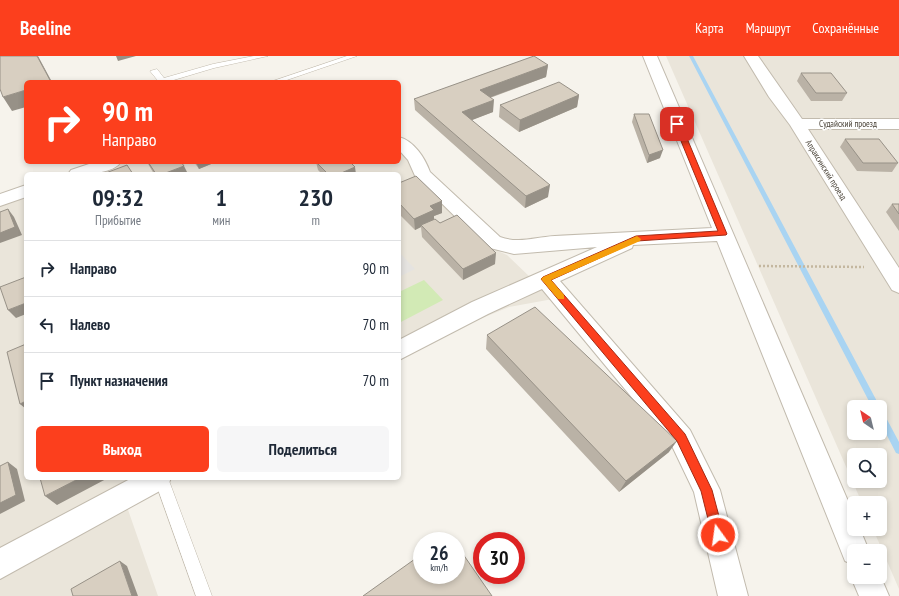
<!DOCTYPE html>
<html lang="ru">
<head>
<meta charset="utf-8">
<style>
  :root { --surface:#fff; --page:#f6f6f7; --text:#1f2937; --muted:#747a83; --line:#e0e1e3; --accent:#fc3f1d }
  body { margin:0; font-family:"PT Sans Narrow",sans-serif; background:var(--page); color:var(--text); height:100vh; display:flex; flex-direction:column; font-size:15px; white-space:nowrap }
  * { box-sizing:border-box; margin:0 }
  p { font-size:13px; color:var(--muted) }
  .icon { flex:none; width:22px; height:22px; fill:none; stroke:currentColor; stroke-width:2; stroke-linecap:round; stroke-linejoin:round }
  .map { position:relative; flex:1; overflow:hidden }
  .panel { position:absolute; left:24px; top:116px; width:377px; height:308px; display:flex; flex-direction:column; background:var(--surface); border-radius:6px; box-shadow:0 2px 6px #0003 }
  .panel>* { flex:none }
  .banner { position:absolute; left:24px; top:24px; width:377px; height:84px; border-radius:6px; box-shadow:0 2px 6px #0003; background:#fc3f1d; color:#fff; overflow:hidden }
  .needle { width:26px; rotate:325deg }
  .tools { position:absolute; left:847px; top:344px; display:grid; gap:8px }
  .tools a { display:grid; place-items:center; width:40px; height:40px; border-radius:6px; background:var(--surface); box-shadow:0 2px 6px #0003; font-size:20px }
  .speed { position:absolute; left:413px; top:476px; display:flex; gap:8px; font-size:20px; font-weight:700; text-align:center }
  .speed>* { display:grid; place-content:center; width:52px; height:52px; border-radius:50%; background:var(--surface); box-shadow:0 2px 6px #0003; line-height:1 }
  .speed small { font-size:10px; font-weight:400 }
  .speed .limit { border:6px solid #d22; background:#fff; color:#111 }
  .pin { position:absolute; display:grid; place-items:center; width:34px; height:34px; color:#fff; margin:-17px; border-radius:8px; box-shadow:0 2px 6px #0006 }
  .me { position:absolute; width:44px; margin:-22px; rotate:346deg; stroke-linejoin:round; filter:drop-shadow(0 0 3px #0008) }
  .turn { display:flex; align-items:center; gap:14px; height:84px; padding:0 12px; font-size:18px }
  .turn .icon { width:52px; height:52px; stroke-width:2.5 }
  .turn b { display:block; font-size:28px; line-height:34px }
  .eta { display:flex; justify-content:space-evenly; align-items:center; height:68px; text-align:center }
  .eta b { font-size:24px; font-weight:800; line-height:28px }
  .cta { display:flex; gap:8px; margin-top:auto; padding:8px 12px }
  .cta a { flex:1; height:46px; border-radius:6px; background:var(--accent); color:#fff; font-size:16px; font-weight:800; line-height:46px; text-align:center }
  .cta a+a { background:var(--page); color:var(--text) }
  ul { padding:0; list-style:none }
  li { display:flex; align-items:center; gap:12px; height:56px; padding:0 12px; border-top:1px solid var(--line) }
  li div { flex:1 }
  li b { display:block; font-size:15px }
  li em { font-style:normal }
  header { display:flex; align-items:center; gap:24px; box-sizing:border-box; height:56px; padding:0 20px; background:var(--accent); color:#fff }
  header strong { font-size:19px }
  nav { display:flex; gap:22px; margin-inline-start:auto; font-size:14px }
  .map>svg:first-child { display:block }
  .residential { fill:#eae5da; fill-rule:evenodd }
  .green { fill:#d2eab5 }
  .parking { fill:#e5e3e0 }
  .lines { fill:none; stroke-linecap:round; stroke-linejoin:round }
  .stream { fill:#a9d4f2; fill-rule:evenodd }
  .lane-casing { stroke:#c2bbae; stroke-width:1 }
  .street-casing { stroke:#c2bbae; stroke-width:2 }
  .path { stroke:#c4b79f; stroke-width:2.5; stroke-dasharray:2 2; stroke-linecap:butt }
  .lane { fill:#fff; fill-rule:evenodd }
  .street { fill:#fff; fill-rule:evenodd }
  .wall { fill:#bab2a6 }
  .shaded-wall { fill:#979187 }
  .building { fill:#d8cfc1; stroke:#979187 }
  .route { fill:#fc3f1d; stroke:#a42913 }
  .slow { fill:#f59e0b }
  .labels { text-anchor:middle; stroke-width:3; stroke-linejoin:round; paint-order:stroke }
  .far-street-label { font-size:9px; fill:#4b4439; stroke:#fff }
</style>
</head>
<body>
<header>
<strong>Beeline</strong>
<nav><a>Карта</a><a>Маршрут</a><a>Сохранённые</a></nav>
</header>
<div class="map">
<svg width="899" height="540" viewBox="0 0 899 540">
  <rect width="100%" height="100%" fill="#f6f3ec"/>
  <path class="residential" d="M666 0H899V533L873 473H880V447H862ZM854 351H880V377H854ZM854 399H880V425H854Z
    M399 92 491 192 507 199 553 243 509 251 451 275 399 302V118H88L123 106H399Z
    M26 139V422H175L126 448 158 540H0V148Z"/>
  <path class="green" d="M424 224 443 244 399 267V236Z"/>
  <path class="parking" d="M399 196 415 213 399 221Z"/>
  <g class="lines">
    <path class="stream" d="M689 0H693L880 351H872Z
      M880 355 883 356 899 386V398L896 397 880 366Z"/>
    <defs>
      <path id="lane" d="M254 0H268L214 12 167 26H159L150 15 157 13 164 22 213 8Z
        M347 0H357L281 26H270Z
        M154 422H168L212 540H196Z"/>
      <path id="street" d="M643 0H657L854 459V473H860L869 495H854V509L845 505 717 185 633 189 632 192 560 225 690 374 720 434 748 540H718L694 436 672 390 542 233 488 258 399 304V284L472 246 597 191 514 198 486 191 416 122 408 104 399 94V81C414 85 425 102 430 116L500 181C518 188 536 181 555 180 607 177 659 175 712 172Z
        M744 0H758L802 63H899V73H808L899 212V237L892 234 790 69 769 41Z
        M95 106H121C112 119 82 118 68 118L71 114Z
        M26 129V141L0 150V138Z
        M132 422H171L167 431 0 523V492Z
        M854 514V521H880V519L889 540H859L851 521Z"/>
    </defs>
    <use href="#lane" class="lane-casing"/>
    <use href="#street" class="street-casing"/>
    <path class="path" d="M759 210 864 211"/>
    <use href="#lane" class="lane"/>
    <use href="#street" class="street"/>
  </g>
  <path class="wall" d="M548 9 546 21 490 42 493 56 471 64 548 141 525 152 415 54 414 43Z
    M801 17 847 37 842 45H811L797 25Z
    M579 39 577 51 519 76 499 61 500 49Z
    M634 58 660 102 647 107 632 66Z
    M845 83 898 107 892 116 857 115 840 91Z
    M147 106 188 118H154Z
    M194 106H216L199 113Z
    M316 106 356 118H322L318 114Z
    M399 127 442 145V157L434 160V163L495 208 463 224 422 181 421 171 415 174 399 158Z
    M892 148H899V175L886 156Z
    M487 279 669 396 619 436 486 293Z"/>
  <path class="shaded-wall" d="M37 0H38L52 26H51Z
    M116 0H136L118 5Z
    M548 9 546 21 480 45V34Z
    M26 34V51L12 55 3 41Z
    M579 39 577 51 519 76 520 64Z
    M494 44 493 56 462 68V56Z
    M663 94 660 102 647 107 649 99Z
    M196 106H216L199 113Z
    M184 110 188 118H163Z
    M355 111 356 118H339Z
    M550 129 548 141 525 152 526 140Z
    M442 145V157L434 160V165L421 169V171L415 174 414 163 430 150Z
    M8 153 14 161 22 179 0 187V177Z
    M496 197 495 208 463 224V213Z
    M26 247V258L16 262 8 254Z
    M26 345V353L20 348Z
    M677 385 669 396 619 436 626 425Z
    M8 406 17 413 25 445 0 458V447Z
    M80 422H108L57 449 45 440Z
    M120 505 127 510 138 540H132Z"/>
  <path class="building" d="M0 0H37L51 26H26V34L3 41 0 33Z
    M534 0 548 9 480 34 494 44 462 56 550 129 526 140 414 43Z
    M801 17H831L847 37H816Z
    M559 26 579 39 520 64 500 49Z
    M634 58H649L663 94 649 99Z
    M845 83H879L898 107H863Z
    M148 106H181L184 110 163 118H156Z
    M316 106H350L355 111 339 118H328Z
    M127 109 133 118H103Z
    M416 120 442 145 430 150 434 154 414 163 399 147V127Z
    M892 148H899V158Z
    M8 153 15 171 0 177V156Z
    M457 159 496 197 463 213 421 169 435 163 440 167Z
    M26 221V247L8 254 0 231Z
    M535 251 677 385 626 425 487 279Z
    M26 288V345L20 348 7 296Z
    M8 406 16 439 0 447V410Z
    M40 422H80L45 440Z
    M449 479 454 485H440Z
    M456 488 492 540H363L422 498V519H456Z
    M120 505 132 540H73L71 533Z"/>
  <path class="route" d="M677 66 681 68 727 178 726 179 637 185 551 224 685 378 712 434 724 479 722 483 718 485 714 483 712 479 701 435 677 385 541 223 543 221 636 180 718 175 674 68Z"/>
  <path class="slow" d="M637 180 641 183 640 185 551 224 564 239V243H558L541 223 543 221Z"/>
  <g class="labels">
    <g class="far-street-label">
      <text x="848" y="71">Судайский проезд</text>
      <text transform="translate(826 114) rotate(58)" y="3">Апраксинский проезд</text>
    </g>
  </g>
</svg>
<div class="tools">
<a><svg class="needle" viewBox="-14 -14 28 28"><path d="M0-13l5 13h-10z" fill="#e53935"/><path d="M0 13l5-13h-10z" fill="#747a83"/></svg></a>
<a><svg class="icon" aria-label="search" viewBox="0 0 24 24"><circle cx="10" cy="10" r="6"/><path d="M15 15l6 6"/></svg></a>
<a>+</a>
<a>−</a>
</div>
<div class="speed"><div>26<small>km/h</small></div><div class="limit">30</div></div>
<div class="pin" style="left:677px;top:68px;background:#d93025"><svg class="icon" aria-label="arrive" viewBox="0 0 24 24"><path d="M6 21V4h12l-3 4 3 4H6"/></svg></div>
<svg class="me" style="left:718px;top:479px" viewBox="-20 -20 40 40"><circle r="17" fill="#fc3f1d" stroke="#fff" stroke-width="3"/><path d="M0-11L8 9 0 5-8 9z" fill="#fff"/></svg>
<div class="banner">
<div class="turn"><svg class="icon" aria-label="right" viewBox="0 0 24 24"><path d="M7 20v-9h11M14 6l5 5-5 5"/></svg><div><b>90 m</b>Направо</div></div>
</div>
<section class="panel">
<div class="eta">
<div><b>09:32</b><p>Прибытие</p></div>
<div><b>1</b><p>мин</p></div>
<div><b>230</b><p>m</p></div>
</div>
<ul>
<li><svg class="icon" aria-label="right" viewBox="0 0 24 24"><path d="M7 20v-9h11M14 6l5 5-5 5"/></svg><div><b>Направо</b></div><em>90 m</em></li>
<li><svg class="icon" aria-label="left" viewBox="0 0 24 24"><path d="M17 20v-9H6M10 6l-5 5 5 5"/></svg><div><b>Налево</b></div><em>70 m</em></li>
<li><svg class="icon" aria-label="arrive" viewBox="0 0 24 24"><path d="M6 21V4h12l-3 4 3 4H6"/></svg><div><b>Пункт назначения</b></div><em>70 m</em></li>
</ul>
<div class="cta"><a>Выход</a><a>Поделиться</a></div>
</section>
</div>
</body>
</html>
